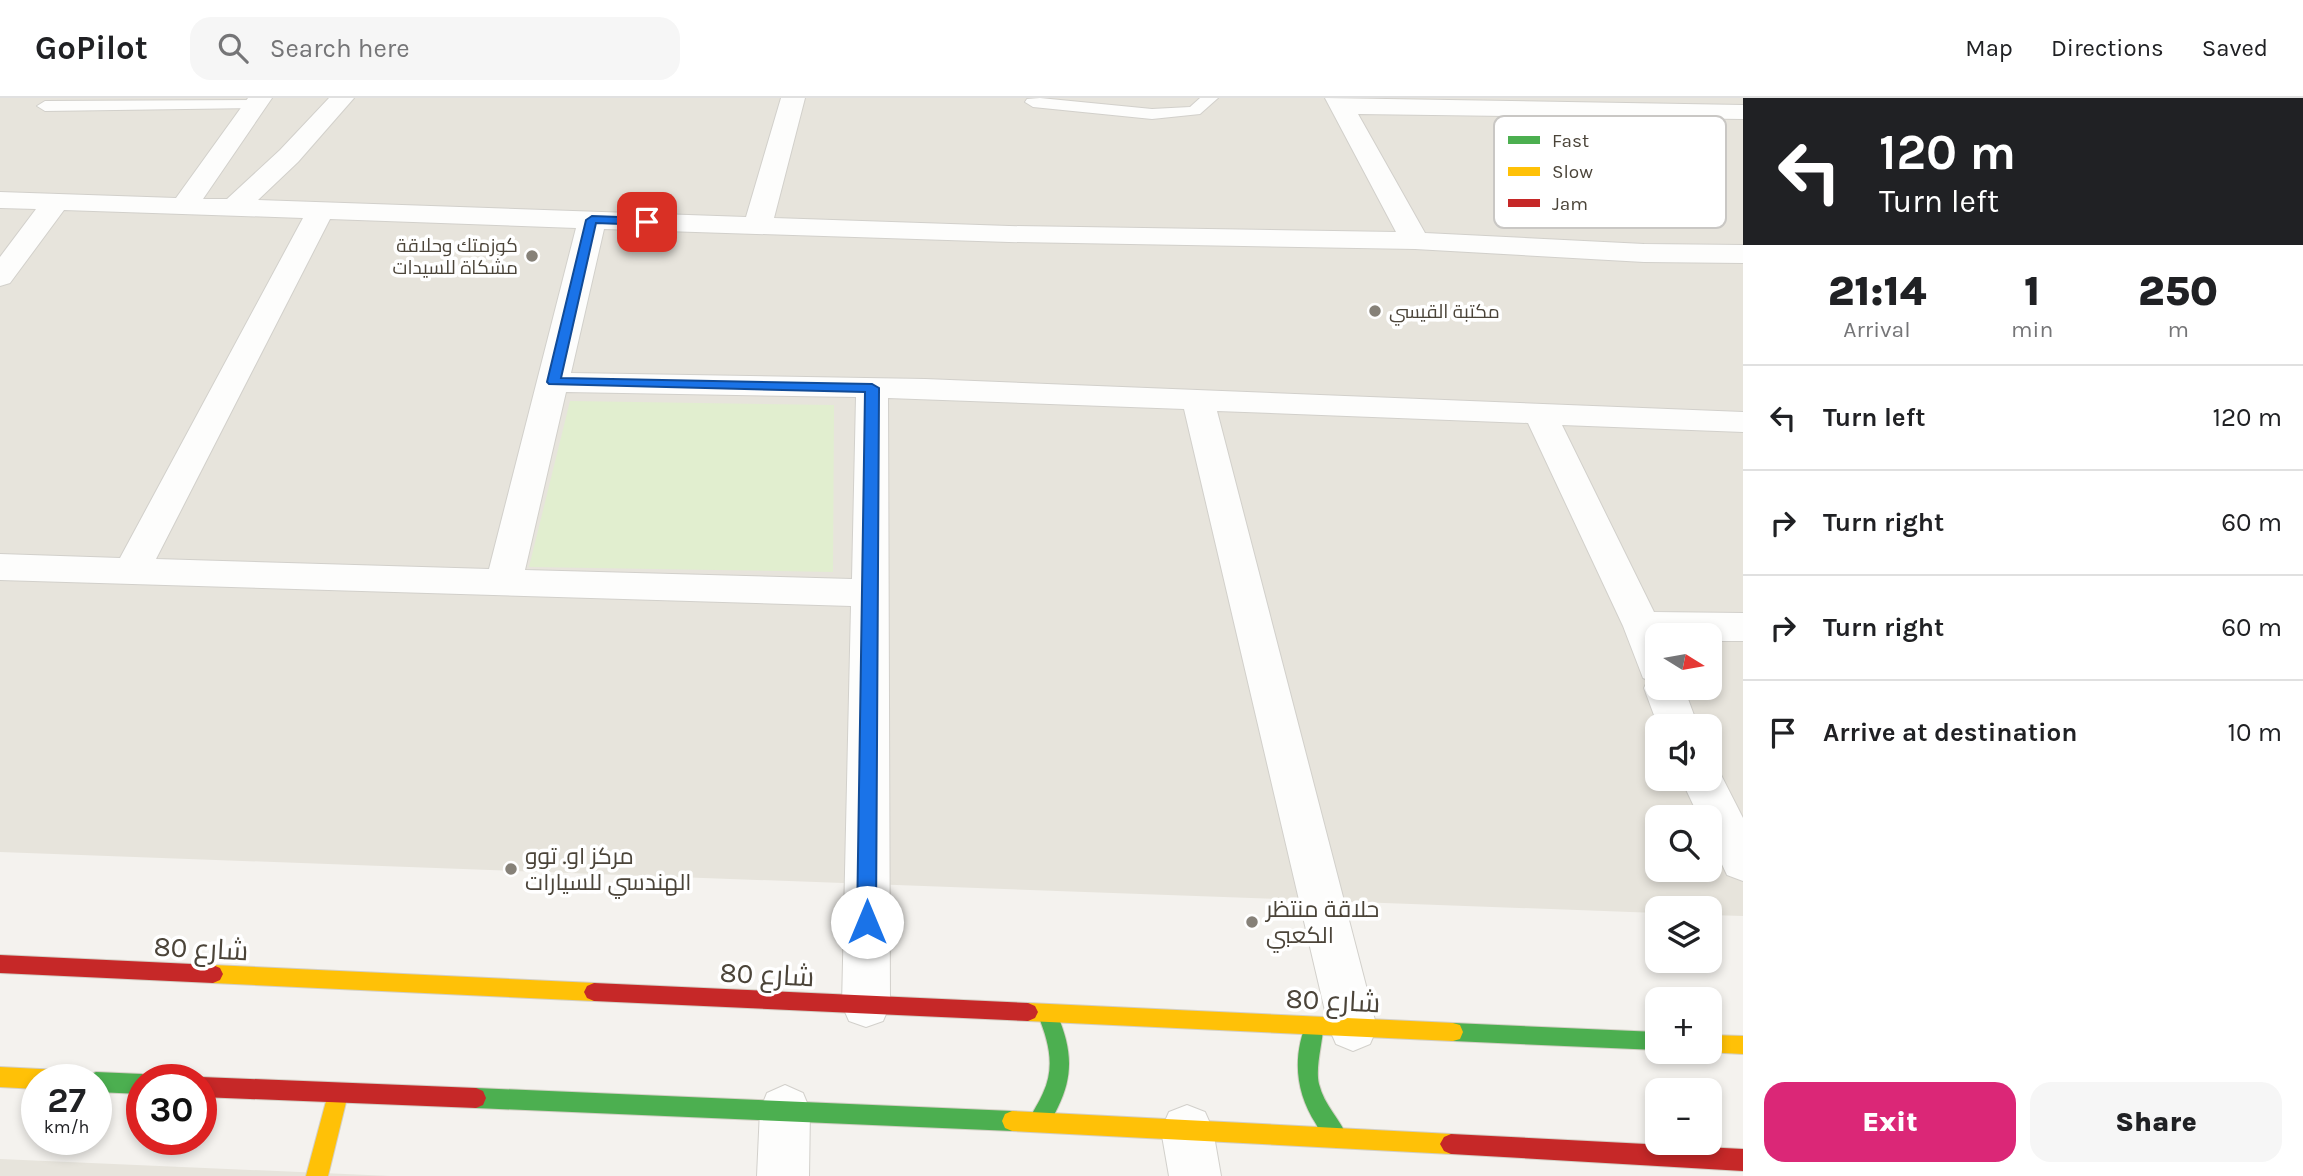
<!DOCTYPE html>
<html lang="en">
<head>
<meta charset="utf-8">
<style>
  :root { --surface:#fff; --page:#f6f6f6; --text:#202124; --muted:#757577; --line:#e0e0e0; --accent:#db2777 }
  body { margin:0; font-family:Karla,Cairo,sans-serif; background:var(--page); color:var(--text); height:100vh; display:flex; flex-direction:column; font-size:26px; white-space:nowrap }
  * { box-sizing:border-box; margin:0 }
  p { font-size:23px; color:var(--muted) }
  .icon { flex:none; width:38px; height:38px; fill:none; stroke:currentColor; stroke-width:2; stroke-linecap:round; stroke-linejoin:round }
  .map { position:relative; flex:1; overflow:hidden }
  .drawer { display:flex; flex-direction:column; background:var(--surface); width:560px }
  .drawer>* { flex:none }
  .top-card { background:#202124; color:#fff; overflow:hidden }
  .needle { width:46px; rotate:101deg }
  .fabs { position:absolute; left:1645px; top:525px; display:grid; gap:14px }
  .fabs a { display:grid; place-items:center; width:77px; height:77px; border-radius:14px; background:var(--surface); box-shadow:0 4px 10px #0003; font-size:35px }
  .speed { position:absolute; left:21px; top:966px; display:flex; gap:14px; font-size:35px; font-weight:700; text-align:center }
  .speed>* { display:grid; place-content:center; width:91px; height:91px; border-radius:50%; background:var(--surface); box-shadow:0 4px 10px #0003; line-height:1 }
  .speed small { font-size:18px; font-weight:400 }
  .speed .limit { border:10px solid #d22; background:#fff; color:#111 }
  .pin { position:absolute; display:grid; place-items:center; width:60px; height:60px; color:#fff; margin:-30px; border-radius:14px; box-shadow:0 4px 10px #0006 }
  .me { position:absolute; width:77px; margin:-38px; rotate:0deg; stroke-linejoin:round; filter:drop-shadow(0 0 5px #0008) }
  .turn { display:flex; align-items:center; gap:24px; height:147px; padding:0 21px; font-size:32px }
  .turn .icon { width:91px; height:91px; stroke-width:2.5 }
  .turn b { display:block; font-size:49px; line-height:60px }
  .eta { display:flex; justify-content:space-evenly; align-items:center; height:119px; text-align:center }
  .eta b { font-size:42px; font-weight:800; line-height:49px }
  .primary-button { display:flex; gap:14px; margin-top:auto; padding:14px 21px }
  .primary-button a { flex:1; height:80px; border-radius:21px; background:var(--accent); color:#fff; font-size:28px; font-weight:800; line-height:80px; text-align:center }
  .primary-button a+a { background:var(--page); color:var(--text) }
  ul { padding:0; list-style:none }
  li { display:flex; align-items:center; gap:21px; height:105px; padding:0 21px; border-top:2px solid var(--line) }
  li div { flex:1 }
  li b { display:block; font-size:26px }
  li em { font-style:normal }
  header { display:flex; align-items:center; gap:42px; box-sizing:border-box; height:98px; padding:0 35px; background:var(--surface); border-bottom:2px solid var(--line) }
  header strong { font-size:33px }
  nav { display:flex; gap:38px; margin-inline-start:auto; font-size:24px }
  .search { width:490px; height:63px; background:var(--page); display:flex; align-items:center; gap:18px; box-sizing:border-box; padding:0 24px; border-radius:21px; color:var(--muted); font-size:26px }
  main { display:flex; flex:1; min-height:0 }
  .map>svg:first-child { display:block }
  .residential { fill:#e7e4dc; fill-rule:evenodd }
  .green { fill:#e1eecf }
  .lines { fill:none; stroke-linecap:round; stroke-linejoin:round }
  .lane-casing { stroke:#d2d0cb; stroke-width:2 }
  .street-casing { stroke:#d2d0cb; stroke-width:2 }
  .fast-casing { stroke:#d3cfc5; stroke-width:2 }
  .slow-casing { stroke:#d3cfc5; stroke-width:2 }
  .jam-casing { stroke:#d3cfc5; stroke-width:2 }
  .lane { fill:#fdfdfc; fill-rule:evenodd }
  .street { fill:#fdfdfc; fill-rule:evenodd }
  .fast { fill:#4caf50; fill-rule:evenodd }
  .slow { fill:#ffc107; fill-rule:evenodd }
  .jam { fill:#c62828; fill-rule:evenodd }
  .route { fill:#1a73e8; stroke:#114b97; stroke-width:2 }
  .poi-dot { fill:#868178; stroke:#fff; stroke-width:2.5 }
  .labels { text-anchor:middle; stroke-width:7; stroke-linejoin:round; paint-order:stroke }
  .far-poi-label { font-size:19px; fill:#4b4439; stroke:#fff; text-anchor:end }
  .poi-label { font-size:23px; fill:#4b4439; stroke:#fff; text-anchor:start }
  .near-street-label { font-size:28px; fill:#4b4439; stroke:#fff }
  .key { fill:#fff; stroke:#c9c7c4; stroke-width:2 }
  .key-label { font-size:19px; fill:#4b4439 }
</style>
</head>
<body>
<header>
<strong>GoPilot</strong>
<div class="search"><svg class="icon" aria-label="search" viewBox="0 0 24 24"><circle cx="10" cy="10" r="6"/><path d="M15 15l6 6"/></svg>Search here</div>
<nav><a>Map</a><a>Directions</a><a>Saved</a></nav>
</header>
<main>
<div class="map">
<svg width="1743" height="1078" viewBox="0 0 1743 1078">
  <rect width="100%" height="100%" fill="#f4f2ee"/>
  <path class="residential" d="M0 0H1743V818L1710 817V810H1657V815L0 754ZM1657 537H1710V590H1657ZM1657 628H1710V681H1657ZM1657 719H1710V772H1657Z
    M0 1061 391 1078H0Z"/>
  <path class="green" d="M570 303 834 307 833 474 529 469Z"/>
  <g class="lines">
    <defs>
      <path id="lane" d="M1040 0 1152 11 1190 9 1200 0H1218L1200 16 1152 21 1033 9 1025 4 1027 1Z
        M255 2 261 4 263 7 261 10 45 13 37 8 45 3Z"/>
      <path id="street" d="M248 0H272L203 101H227L280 52 329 0H354L298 64 258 102 746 119 781 0H805L774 120 1009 128 1396 134 1325 0 1743 7V21L1358 16 1425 135 1644 146 1743 147V165L1644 164 1415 151 1009 144 604 131 571 275 925 281 1743 314V334L1562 327 1654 514 1743 515V543H1710V537H1657V590H1684L1698 628H1658L1644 590 1648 582 1643 580 1623 528 1528 325 1217 313 1377 930 1370 946 1353 953 1336 946 1329 930 1184 311 888 300 890 907 883 923 866 929 849 923 842 907 851 508 0 482V456L120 460 303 120 64 112 10 185 0 188V159L36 111 0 110V94L176 100ZM330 121 576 130 489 471 156 461ZM566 294 856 299 852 481 525 472Z
        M1710 667 1717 669 1743 720V783L1727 777 1710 741V719H1699L1681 681H1710Z
        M785 987 803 995 810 1012 809 1078H757L760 1012 767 995Z
        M1187 1007 1205 1014 1213 1032 1221 1078H1169L1161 1032 1169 1014Z"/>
      <path id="fast" d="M1047 906 1054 909C1070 944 1076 973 1058 1009 1053 1019 1049 1030 1038 1034L1031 1031 1028 1024C1032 1014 1039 1005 1043 995 1056 968 1048 941 1037 915L1040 909Z
        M1315 919 1322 921C1327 932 1314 966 1319 986 1324 1007 1340 1021 1348 1040L1344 1047 1337 1050C1326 1046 1321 1036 1316 1026 1295 993 1292 958 1308 921Z
        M1453 925 1657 934V952L1453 943 1446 941 1443 934 1446 927Z
        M96 974 142 976 150 982H142V996L96 994V982H87L89 977Z
        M476 990 1012 1013 1019 1016 1022 1023 1019 1030 1012 1033 476 1010 469 1007 466 1000 469 993Z"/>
      <path id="slow" d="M213 867 594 885 601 888 604 894 601 900 594 903 213 885 206 882 203 876 206 870Z
        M1028 905 1453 925 1460 927 1463 934 1460 941 1453 943 1028 923 1021 920 1018 914 1021 908Z
        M1710 937 1743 938V956L1706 954H1710Z
        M0 969 60 972 67 975 70 982H37V991L0 989Z
        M338 986 345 989 348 996 328 1078H306L328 996 331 989Z
        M1012 1013 1451 1036 1458 1039 1462 1046 1458 1053 1451 1056 1012 1033 1005 1030 1002 1023 1005 1016Z"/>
      <path id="jam" d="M0 857 213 867 220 870 223 876 220 882 213 885 0 875Z
        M594 885 1028 905 1035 908 1038 914 1035 920 1028 923 594 903 587 900 584 894 587 888Z
        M201 979 476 990 483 993 486 1000 483 1007 476 1010 201 999V982H195Z
        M1451 1036 1743 1051V1073L1451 1056 1444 1053 1440 1046 1444 1039Z"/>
    </defs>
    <use href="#lane" class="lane-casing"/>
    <use href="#street" class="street-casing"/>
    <use href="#fast" class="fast-casing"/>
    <use href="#slow" class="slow-casing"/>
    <use href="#jam" class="jam-casing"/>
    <use href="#lane" class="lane"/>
    <use href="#street" class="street"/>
    <use href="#fast" class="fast"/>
    <use href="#slow" class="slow"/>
    <use href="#jam" class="jam"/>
  </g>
  <path class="route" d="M592 118 647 120 653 124 647 127 596 125 561 280 872 286 879 290 876 824 873 830 867 833 860 830 857 824 865 294 549 286 547 284 586 122Z"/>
  <g class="poi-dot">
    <circle cx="532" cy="158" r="7"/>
    <circle cx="1375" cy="213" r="7"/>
    <circle cx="511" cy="771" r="7"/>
    <circle cx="1252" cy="824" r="7"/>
  </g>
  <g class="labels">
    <g class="far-poi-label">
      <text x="518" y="154">كوزمتك وحلاقة<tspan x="518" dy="22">مشكاة للسيدات</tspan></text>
      <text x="1389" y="220" text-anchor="start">مكتبة القيسي</text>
    </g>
    <g class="poi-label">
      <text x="525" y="766">مركز او. توو<tspan x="525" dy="26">الهندسي للسيارات</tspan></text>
      <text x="1266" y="819">حلاقة منتظر<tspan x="1266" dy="26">الكعبي</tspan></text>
    </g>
    <g class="near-street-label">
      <text transform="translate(201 850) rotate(3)" y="10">شارع 80</text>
      <text transform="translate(767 876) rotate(3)" y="10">شارع 80</text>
      <text transform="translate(1333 902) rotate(3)" y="10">شارع 80</text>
    </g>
  </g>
  <rect x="1494" y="18" width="232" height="112" rx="10" class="key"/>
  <rect x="1508" y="38" width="32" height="8" fill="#4caf50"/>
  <rect x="1508" y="69" width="32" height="9" fill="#ffc107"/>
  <rect x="1508" y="101" width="32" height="8" fill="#c62828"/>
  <g class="key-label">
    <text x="1552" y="49">Fast</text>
    <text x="1552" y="80">Slow</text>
    <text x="1552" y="112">Jam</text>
  </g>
</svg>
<div class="fabs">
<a><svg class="needle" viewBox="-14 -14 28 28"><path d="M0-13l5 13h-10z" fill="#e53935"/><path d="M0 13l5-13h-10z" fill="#757577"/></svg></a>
<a><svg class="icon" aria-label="sound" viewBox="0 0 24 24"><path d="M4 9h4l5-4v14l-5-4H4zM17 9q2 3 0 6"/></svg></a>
<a><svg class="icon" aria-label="search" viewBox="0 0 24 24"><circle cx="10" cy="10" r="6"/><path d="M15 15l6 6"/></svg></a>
<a><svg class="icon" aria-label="layers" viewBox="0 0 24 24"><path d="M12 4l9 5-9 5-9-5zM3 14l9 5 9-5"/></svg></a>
<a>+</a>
<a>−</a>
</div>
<div class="speed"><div>27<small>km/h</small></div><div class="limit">30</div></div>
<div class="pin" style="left:647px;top:124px;background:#d93025"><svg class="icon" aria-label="arrive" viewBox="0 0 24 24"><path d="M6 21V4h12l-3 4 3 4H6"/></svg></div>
<svg class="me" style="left:867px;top:824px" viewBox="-20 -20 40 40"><circle r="19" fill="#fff"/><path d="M0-13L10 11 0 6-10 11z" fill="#1a73e8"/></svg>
</div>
<section class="drawer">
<div class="top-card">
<div class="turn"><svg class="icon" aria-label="left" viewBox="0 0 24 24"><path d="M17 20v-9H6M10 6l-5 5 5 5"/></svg><div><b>120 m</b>Turn left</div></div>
</div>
<div class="eta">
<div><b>21:14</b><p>Arrival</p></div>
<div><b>1</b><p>min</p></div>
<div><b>250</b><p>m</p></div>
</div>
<ul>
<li><svg class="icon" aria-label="left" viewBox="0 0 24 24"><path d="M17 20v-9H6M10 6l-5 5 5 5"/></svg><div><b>Turn left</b></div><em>120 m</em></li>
<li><svg class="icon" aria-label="right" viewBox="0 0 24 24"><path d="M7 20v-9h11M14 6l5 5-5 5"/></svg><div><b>Turn right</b></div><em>60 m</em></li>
<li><svg class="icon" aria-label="right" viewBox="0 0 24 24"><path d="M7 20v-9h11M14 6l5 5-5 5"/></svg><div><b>Turn right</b></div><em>60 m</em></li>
<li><svg class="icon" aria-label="arrive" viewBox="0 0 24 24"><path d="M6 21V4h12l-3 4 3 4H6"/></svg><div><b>Arrive at destination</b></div><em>10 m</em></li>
</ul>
<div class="primary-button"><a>Exit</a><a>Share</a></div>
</section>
</main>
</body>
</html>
